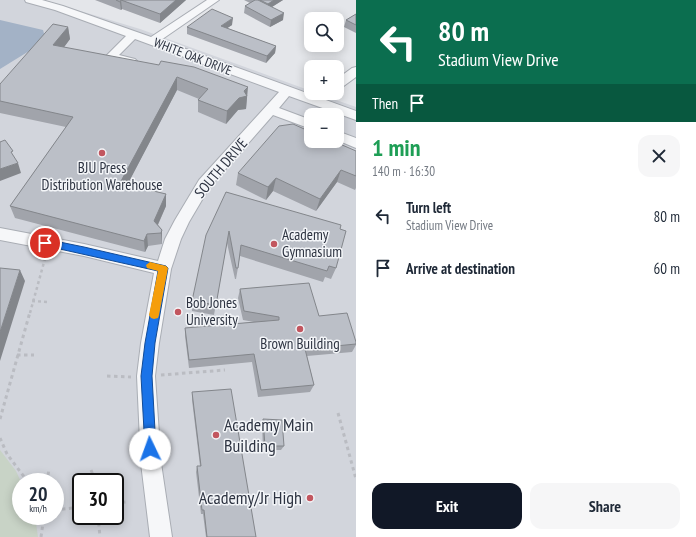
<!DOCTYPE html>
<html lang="en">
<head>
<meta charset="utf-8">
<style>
  :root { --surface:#fff; --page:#f6f6f7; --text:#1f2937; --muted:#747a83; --accent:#111827 }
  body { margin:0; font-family:"PT Sans Narrow",sans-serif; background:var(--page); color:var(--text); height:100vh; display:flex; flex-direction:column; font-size:15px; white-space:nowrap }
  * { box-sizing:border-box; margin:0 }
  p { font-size:13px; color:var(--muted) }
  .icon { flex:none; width:22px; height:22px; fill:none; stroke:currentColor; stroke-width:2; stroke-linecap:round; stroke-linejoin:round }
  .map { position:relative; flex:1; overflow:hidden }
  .sheet { display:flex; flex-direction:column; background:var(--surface); width:340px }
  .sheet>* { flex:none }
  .top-card { background:#0b6e4f; color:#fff; overflow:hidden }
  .tools { position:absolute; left:304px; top:12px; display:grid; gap:8px }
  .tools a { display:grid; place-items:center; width:40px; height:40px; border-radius:8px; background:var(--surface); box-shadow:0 2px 10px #0003; font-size:20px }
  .speed { position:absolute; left:12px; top:473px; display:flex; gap:8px; font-size:20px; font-weight:700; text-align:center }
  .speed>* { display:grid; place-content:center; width:52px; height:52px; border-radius:50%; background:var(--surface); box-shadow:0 2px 10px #0003; line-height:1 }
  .speed small { font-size:10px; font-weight:400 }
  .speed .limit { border:2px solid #111; border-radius:6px; background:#fff; color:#111 }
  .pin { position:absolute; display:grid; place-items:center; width:34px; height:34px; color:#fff; margin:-17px; border:2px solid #fff; border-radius:50%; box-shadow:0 1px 4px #0007 }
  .me { position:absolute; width:44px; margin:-22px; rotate:357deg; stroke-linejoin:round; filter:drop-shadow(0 0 3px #0008) }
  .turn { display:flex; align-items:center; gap:14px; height:84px; padding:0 16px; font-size:18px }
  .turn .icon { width:52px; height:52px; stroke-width:2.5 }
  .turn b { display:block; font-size:28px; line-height:34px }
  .then { display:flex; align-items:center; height:38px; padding:0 16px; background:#0003; gap:8px; font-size:15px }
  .round { display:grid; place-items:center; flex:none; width:42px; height:42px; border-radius:12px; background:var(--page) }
  .headline { display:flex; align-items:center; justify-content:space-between; height:68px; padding:0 16px }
  h1 { font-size:24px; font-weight:700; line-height:30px; color:#1e9e55 }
  .cta { display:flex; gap:8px; margin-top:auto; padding:8px 16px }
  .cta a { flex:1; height:46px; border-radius:12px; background:var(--accent); color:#fff; font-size:16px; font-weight:700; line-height:46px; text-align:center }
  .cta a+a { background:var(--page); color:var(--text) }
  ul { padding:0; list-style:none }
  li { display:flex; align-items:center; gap:12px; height:52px; padding:0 16px }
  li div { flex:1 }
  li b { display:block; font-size:15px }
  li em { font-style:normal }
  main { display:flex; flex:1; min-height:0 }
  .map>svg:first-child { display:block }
  .built { fill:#d2d5dc; fill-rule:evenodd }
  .green { fill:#c8d3c6 }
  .water { fill:#a3b2c6 }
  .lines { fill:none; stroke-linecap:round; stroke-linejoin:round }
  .minor-casing { stroke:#a9adb4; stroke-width:2 }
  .path-far1 { stroke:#babcc2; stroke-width:2.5; stroke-dasharray:3 3; stroke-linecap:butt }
  .path { stroke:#babcc2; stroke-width:3; stroke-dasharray:3.5 3.5; stroke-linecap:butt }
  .minor { fill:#f6f7f9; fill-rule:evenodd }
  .wall { fill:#a1a4ab }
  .shaded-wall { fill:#83868b }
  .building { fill:#bbbfc7; stroke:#83868b }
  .route { fill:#1a73e8; stroke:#114b97 }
  .slow { fill:#f59e0b }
  .poi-dot { fill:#c2565f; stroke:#f3f5f8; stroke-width:1.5 }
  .labels { text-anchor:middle; stroke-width:3; stroke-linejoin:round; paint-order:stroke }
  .far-street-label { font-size:13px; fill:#2d3341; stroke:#f3f5f8 }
  .poi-label { font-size:15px; fill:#2d3341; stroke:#f3f5f8 }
  .street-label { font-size:15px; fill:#2d3341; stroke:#f3f5f8 }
  .near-poi-label { font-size:18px; fill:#2d3341; stroke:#f3f5f8; text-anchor:start }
</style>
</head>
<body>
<main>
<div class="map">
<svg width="356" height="537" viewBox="0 0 356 537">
  <rect width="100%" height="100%" fill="#e4e6ea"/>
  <path class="built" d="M0 0H44L140 29 311 91V93H316L356 107V537H0ZM311 115H337V141H311ZM21 482H55V516H21ZM81 482H115V516H81Z"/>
  <path class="green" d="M0 450 16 471 21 482V516H35L38 537H0Z"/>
  <path class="water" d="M0 20 43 30 45 37 34 48 0 69Z"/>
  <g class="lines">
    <defs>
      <path id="minor" d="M25 0H42L63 6 151 37 207 0H219L161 40 356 111V120L289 96 279 108 311 120V129L273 115 209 188 189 222 181 239 171 269 159 343 155 376 161 463 172 537H150L141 463 137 376 141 343 154 273 84 256 0 240V228L84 244 158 261 165 239 175 220 199 180 279 92 135 39 119 55 135 59 137 61 135 63 131 64 107 59 105 57 126 36 55 10 26 2Z
        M356 67V77L341 88 337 89V79L352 68Z
        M337 131 356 138V148L337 140Z"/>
    </defs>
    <use href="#minor" class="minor-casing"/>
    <path class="path-far1" d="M32 301 48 302
      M30 313 46 255"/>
    <path class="path" d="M17 355H34
      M161 375 225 370
      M107 376 131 377
      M338 413 356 479
      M0 419 30 312
      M0 438 7 454 28 482
      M91 470 96 482
      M47 482 49 469
      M115 503 126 502
      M55 510 81 507
      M98 516 100 537
      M41 537 44 516"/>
    <use href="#minor" class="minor"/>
  </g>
  <path class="wall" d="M95 0H186L160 23 122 9 121 10Z
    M244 0H283L272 7 283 20 270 27 244 13 245 6 250 3Z
    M356 14V33L344 27 346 20Z
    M232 25 227 28 276 46 275 53 266 63 187 34V27Z
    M68 27 70 39 64 47 247 96 246 109 238 110 226 124 198 112V100L199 99 177 90 127 185 166 194V206L158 225 162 230V244L148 246 145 252 15 218 10 206 66 127 0 113V84Z
    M356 151V188L355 190 337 182 316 211 273 191 266 200 236 185 238 173Z
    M226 192 340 229 336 268 331 279 325 277 323 282 240 256 236 279H235L227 243 214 315 192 311V301Z
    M240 289 319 316 356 342V345L352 352 307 356 314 385 310 392 258 397 252 362 189 368 185 336V328L254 322 243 320 238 298Z
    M192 392 256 537H206L203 514H201L196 472 197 466H200L192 400Z
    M263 419 284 446 281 450H263L262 424Z"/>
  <path class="shaded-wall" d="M121 0 122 9 121 10 120 2Z
    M176 0H186L160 23V14Z
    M274 0H283L267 10 268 4Z
    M284 13 283 20 270 27 271 20Z
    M233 18 232 25 220 33 221 26Z
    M68 27 70 39 56 58 53 45Z
    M276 46 275 53 266 63 267 56Z
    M177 77V90L122 195 120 183Z
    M248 87 246 109 238 110 226 124 227 111Z
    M18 163 21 173 0 181V169Z
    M341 170 337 182 316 211 320 199Z
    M276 178 273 191 266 200 268 187Z
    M166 194V206L154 233V221Z
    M162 230V244L161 233Z
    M147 234 148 246 145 252 144 241Z
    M20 270 25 281 0 361V332Z"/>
  <path class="building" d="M116 0H176L160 14 121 0 120 2Z
    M255 0H258L284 13 271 20 245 6Z
    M260 0H274L268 4Z
    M212 9 233 18 221 26 276 46 267 56 187 27Z
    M356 14V25L346 20Z
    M53 24 68 27 53 45 159 65 161 61 194 67 248 87 244 91 247 96 239 98 227 111 198 100 208 89 177 77 120 183 166 194 154 221 162 230 161 233 147 234 144 241 10 206 73 117 0 101V84Z
    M293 124 311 132V141H333L356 151V176L341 170 320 199 276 178 268 187 238 173 279 126Z
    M5 140 13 151 11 152 18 163 0 169V142Z
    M226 192 341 225 340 229 346 231 336 268 329 266 327 271 241 245 238 268H236L229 231 216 305 192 301 206 235Z
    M0 268 20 270 0 332Z
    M309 283 319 316 347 313 356 342V344L305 349 314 385 261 390 254 354 189 360 185 328 279 320V317L244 311 240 289Z
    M231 389 256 537H207L204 510H202L197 466H201L192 392Z
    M263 419 282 420 284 446H265Z"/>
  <path class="route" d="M45 239 84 247 166 266 168 268 155 343 152 376 156 449 154 453 150 454 146 453 145 449 141 376 145 343 158 271 42 245 41 243Z"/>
  <path class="slow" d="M150 262 166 266 168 268 159 315 158 318 154 319 151 318 149 315 158 271 147 268 146 265Z"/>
  <g class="poi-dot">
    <circle cx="102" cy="153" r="4"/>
    <circle cx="274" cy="244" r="4"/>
    <circle cx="178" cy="312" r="4"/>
    <circle cx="300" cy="329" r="4"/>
    <circle cx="216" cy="435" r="4"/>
    <circle cx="310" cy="498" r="4"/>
  </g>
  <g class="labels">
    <g class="far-street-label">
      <text transform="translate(193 56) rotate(21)" y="5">WHITE OAK DRIVE</text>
    </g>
    <g class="poi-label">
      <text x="102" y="173">BJU Press<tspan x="102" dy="17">Distribution Warehouse</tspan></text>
      <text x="282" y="240" text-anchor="start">Academy<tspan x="282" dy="17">Gymnasium</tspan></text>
      <text x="186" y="308" text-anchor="start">Bob Jones<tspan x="186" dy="17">University</tspan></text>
      <text x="300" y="349">Brown Building</text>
    </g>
    <g class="street-label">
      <text transform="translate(221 168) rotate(-50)" y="5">SOUTH DRIVE</text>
    </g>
    <g class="near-poi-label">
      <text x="224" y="431">Academy Main<tspan x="224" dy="21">Building</tspan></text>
      <text x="302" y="504" text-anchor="end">Academy/Jr High</text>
    </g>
  </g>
</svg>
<div class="tools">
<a><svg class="icon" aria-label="search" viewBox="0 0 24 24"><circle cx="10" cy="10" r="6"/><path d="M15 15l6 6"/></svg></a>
<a>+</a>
<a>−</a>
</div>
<div class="speed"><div>20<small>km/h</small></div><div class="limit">30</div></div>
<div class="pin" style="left:45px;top:243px;background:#d93025"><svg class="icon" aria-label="arrive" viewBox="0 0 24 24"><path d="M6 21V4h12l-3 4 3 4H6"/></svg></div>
<svg class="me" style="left:150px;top:449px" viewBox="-20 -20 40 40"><circle r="19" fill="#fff"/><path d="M0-13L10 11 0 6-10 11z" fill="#1a73e8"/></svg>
</div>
<section class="sheet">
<div class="top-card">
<div class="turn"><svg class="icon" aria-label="left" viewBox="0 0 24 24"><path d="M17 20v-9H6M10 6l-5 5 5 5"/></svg><div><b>80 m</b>Stadium View Drive</div></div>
<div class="then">Then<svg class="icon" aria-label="arrive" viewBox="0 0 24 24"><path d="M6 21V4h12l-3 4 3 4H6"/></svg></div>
</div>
<div class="headline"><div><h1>1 min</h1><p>140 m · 16:30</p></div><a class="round"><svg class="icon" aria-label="close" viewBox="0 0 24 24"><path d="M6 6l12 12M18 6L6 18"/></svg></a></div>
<ul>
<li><svg class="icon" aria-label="left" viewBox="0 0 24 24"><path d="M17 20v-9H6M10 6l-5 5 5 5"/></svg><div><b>Turn left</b><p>Stadium View Drive</p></div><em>80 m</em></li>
<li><svg class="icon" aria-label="arrive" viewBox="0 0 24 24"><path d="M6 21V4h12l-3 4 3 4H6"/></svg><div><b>Arrive at destination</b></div><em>60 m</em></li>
</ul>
<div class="cta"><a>Exit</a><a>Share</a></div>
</section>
</main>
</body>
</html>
